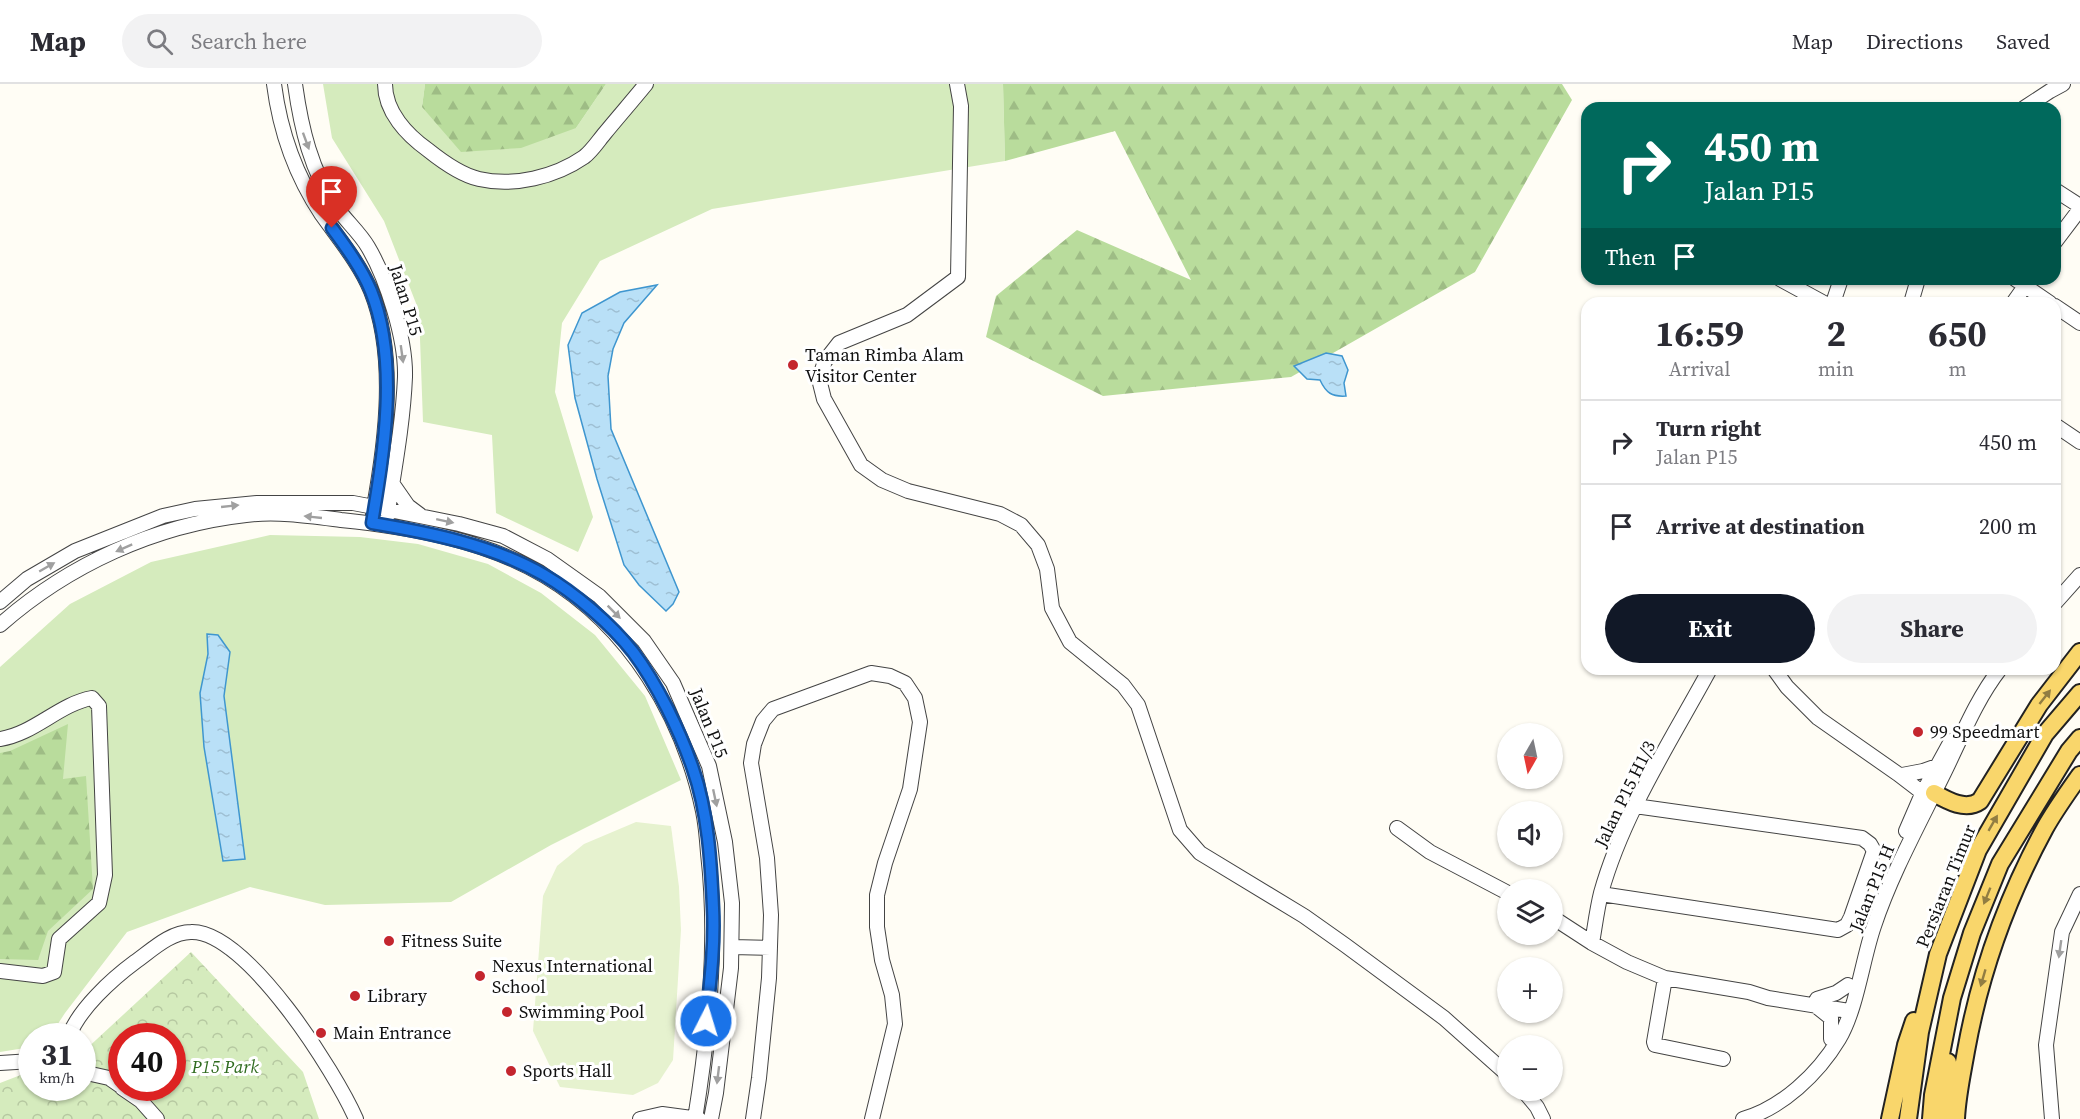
<!DOCTYPE html>
<html lang="en">
<head>
<meta charset="utf-8">
<style>
  :root { --surface:#fff; --page:#f2f2f3; --text:#2b2b33; --muted:#7c7c81; --line:#e1e1e2; --accent:#111827 }
  body { margin:0; font-family:"Source Serif 4",serif; background:var(--page); color:var(--text); height:100vh; display:flex; flex-direction:column; font-size:22px; white-space:nowrap }
  * { box-sizing:border-box; margin:0 }
  p { font-size:20px; color:var(--muted) }
  .icon { flex:none; width:33px; height:33px; fill:none; stroke:currentColor; stroke-width:2; stroke-linecap:round; stroke-linejoin:round }
  .map { position:relative; flex:1; overflow:hidden }
  .side { position:absolute; left:1581px; top:213px; width:480px; height:378px; display:flex; flex-direction:column; background:var(--surface); border-radius:18px; box-shadow:0 2px 4px #0004 }
  .side>* { flex:none }
  .guide { position:absolute; left:1581px; top:18px; width:480px; height:183px; border-radius:18px; box-shadow:0 2px 4px #0004; background:#00695c; color:#fff; overflow:hidden }
  .needle { width:39px; rotate:189deg }
  .tools { position:absolute; left:1497px; top:639px; display:grid; gap:12px }
  .tools a { display:grid; place-items:center; width:66px; height:66px; border-radius:50%; background:var(--surface); box-shadow:0 2px 4px #0004; font-size:30px }
  .speed { position:absolute; left:18px; top:939px; display:flex; gap:12px; font-size:30px; font-weight:700; text-align:center }
  .speed>* { display:grid; place-content:center; width:78px; height:78px; border-radius:50%; background:var(--surface); box-shadow:0 2px 4px #0004; line-height:1 }
  .speed small { font-size:15px; font-weight:400 }
  .speed .limit { border:9px solid #d22; background:#fff; color:#111 }
  .pin { position:absolute; display:grid; place-items:center; width:51px; height:51px; color:#fff; margin:-62px -26px; border-radius:50% 50% 50% 0; rotate:-45deg; box-shadow:0 0 6px #0007 }
  .pin .icon { rotate:45deg }
  .me { position:absolute; width:66px; margin:-33px; rotate:5deg; stroke-linejoin:round; filter:drop-shadow(0 0 4px #0008) }
  .turn { display:flex; align-items:center; gap:21px; height:126px; padding:0 24px; font-size:27px }
  .turn .icon { width:78px; height:78px; stroke-width:2.5 }
  .turn b { display:block; font-size:42px; line-height:51px }
  .then { display:flex; align-items:center; height:57px; padding:0 24px; background:#0003; gap:12px; font-size:22px }
  .eta { display:flex; justify-content:space-evenly; align-items:center; height:102px; text-align:center }
  .eta b { font-size:36px; font-weight:700; line-height:42px }
  .cta { display:flex; gap:12px; margin-top:auto; padding:12px 24px }
  .cta a { flex:1; height:69px; border-radius:36px; background:var(--accent); color:#fff; font-size:24px; font-weight:700; line-height:69px; text-align:center }
  .cta a+a { background:var(--page); color:var(--text) }
  ul { padding:0; list-style:none }
  li { display:flex; align-items:center; gap:18px; height:84px; padding:0 24px; border-top:2px solid var(--line) }
  li div { flex:1 }
  li b { display:block; font-size:22px }
  li em { font-style:normal }
  header { display:flex; align-items:center; gap:36px; box-sizing:border-box; height:84px; padding:0 30px; background:var(--surface); border-bottom:2px solid var(--line) }
  header strong { font-size:28px }
  nav { display:flex; gap:33px; margin-inline-start:auto; font-size:21px }
  .search { width:420px; height:54px; background:var(--page); display:flex; align-items:center; gap:15px; box-sizing:border-box; padding:0 21px; border-radius:33px; color:var(--muted); font-size:22px }
  .map>svg:first-child { display:block }
  .grass { fill:#d5ebbd }
  .forest { fill:url(#forest-firs) }
  .park { fill:url(#park-crowns); fill-rule:evenodd }
  .pitch { fill:#e6f2cf }
  .water { fill:url(#water-ripples); stroke:#3f96cf; stroke-width:1.5 }
  .lines { fill:none; stroke-linecap:round; stroke-linejoin:round }
  .minor-casing { stroke:#444; stroke-width:16 }
  .major-casing { stroke:#222; stroke-width:20 }
  .minor { stroke:#fff; stroke-width:14 }
  .major { stroke:#f9d66b; stroke-width:16 }
  .oneway { fill:#a0a0a0 }
  .oneway2 { fill:#917d42 }
  .route-casing { stroke:#114b97; stroke-width:15 }
  .route { stroke:#1a73e8; stroke-width:10 }
  .poi-dot { fill:#c4262e; stroke:#fff; stroke-width:2 }
  .labels { text-anchor:middle; stroke-width:6; stroke-linejoin:round; paint-order:stroke }
  .street-label { font-size:18px; fill:#111; stroke:#fff }
  .poi-label { font-size:18px; fill:#111; stroke:#fff; text-anchor:start }
  .park-label { font-size:18px; font-style:italic; fill:#2f6b1f; stroke:#fff }
</style>
</head>
<body>
<header>
<strong>Map</strong>
<div class="search"><svg class="icon" aria-label="search" viewBox="0 0 24 24"><circle cx="10" cy="10" r="6"/><path d="M15 15l6 6"/></svg>Search here</div>
<nav><a>Map</a><a>Directions</a><a>Saved</a></nav>
</header>
<div class="map">
<svg width="2080" height="1035" viewBox="0 0 2080 1035">
  <defs>
    <pattern id="forest-firs" width="22" height="20" patternUnits="userSpaceOnUse" patternTransform="scale(1.5)"><rect width="22" height="20" fill="#b9dc9c"/><path d="M5 1l3.5 6h-7zM16 11l3.5 6h-7z" fill="#9ebc85"/></pattern>
    <pattern id="park-crowns" width="20" height="18" patternUnits="userSpaceOnUse" patternTransform="scale(1.5)"><rect width="20" height="18" fill="#d5ebbd"/><path d="M2 6a3 3 0 1 1 6 0M12 15a3 3 0 1 1 6 0" fill="none" stroke="#b6c8a1"/></pattern>
    <pattern id="water-ripples" width="26" height="14" patternUnits="userSpaceOnUse" patternTransform="scale(1.5)"><rect width="26" height="14" fill="#b9e0f7"/><path d="M2 4q2-2 4 0t4 0M15 11q2-2 4 0t4 0" fill="none" stroke="#9ebfd3"/></pattern>
  </defs>
  <rect width="100%" height="100%" fill="#fffdf5"/>
  <path class="grass" d="M323 0H425L422 23 576 44 606 0H1003L1005 77 712 125 600 177 562 239 555 308 593 433 578 468 496 429 492 351 423 338 419 227 384 137 332 54Z
    M270 451 360 453 418 460 488 480 541 509 595 551 645 612 681 696 551 761 451 818 325 821 250 803 127 848 65 929 50 952H32L31 963 0 968V583L70 520 151 478Z"/>
  <path class="forest" d="M425 0H606L576 44 521 64 461 68 422 23Z
    M1003 0H1562L1572 16 1475 188 1291 293 1103 312 986 253 996 212 1077 146 1191 196 1115 47 1005 77Z
    M68 640 63 695 86 692 93 805 48 847 38 876 0 875V669L10 667Z"/>
  <path class="park" d="M191 868 303 988 319 1035H0V999L31 987 32 1004H82L83 968ZM122 952H172V1004H122Z"/>
  <path class="pitch" d="M636 738 671 742 679 803 681 846 673 976 658 999 633 1011 560 1003 533 947 543 812 557 782 584 760Z"/>
  <path class="water" d="M657 201 624 239 613 265 608 292 611 345 679 508 673 520 666 527 639 501 624 481 597 395 575 314 568 261 582 229 620 208Z
    M1326 269 1342 272 1348 286 1344 299 1346 312C1332 313 1326 309 1320 296L1307 295 1294 282Z
    M207 550 218 551 230 568 224 612 245 775 223 777 204 663 200 609 208 570Z"/>
  <g class="lines">
    <defs>
      <path id="minor" d="M295 0C301 43 311 88 337 124 346 137 360 149 368 163 387 195 406 255 405 293 403 340 394 387 387 433
        M385 0C385 28 407 51 428 66 443 78 461 91 479 95 514 103 555 93 584 73 592 67 599 56 605 49 619 32 633 16 646 0
        M957 0 961 22 958 193 907 231 839 259 825 277 819 295 824 315 861 381 882 396 908 407 1000 430 1021 441 1038 461 1047 485 1052 524 1070 558 1123 601 1138 621 1180 746 1200 769 1304 832 1345 861 1444 934 1508 991
        M2024 24 2050 7 2063 0
        M2055 106 2080 122
        M2055 158 2080 125
        M1780 195 1824 219
        M2015 195 2050 219
        M1833 219 1841 195
        M1911 219 1918 195
        M2013 219 2030 195
        M2055 222 2080 239
        M2055 341 2080 358
        M392 399 408 422 420 431
        M373 431 374 423 459 440 503 452 547 475 599 512 644 557 673 599 709 682 725 758 732 819 731 884 716 1009 711 1035
        M0 518 27 495 75 467 163 432 195 425 257 419H353L374 423C386 356 397 272 371 207 360 180 339 155 322 131 296 92 280 47 274 0
        M2055 519 2080 491
        M0 541C68 481 155 441 246 431 277 427 310 432 341 436 410 443 485 456 545 492 630 543 683 632 703 727 706 741 707 755 708 769 718 857 709 948 695 1035
        M1774 585 1787 603 1818 634 1898 690 1928 713
        M0 655C34 650 59 620 92 614L99 622 105 791 99 819 59 855 54 888 43 892 0 887
        M1902 691 1923 687 1937 682
        M1397 744 1430 768 1508 809
        M1906 747 1922 710 1951 657
        M1601 810 1838 846 1847 841 1851 833 1874 767 1870 760 1862 754 1635 722
        M1552 833 1592 859 1627 878 1665 894 1749 908 1768 914 1849 927
        M1592 859C1595 842 1597 825 1601 809 1623 730 1671 657 1710 585
        M732 863 770 864
        M1665 894 1654 958 1655 961 1723 975
        M1817 915 1836 909 1848 901
        M1816 922 1831 934V955
        M69 952C79 925 112 895 135 878 152 866 170 848 191 848 246 846 336 989 356 1035
        M0 979 32 977
        M82 988 109 994 122 1003
        M122 1004 141 1017 157 1035
        M1523 1006 1537 1023 1543 1035
        M640 1035 662 1030 699 1035
        M753 1035 759 994 769 894 771 831 767 774 751 679 754 660 763 637 773 625 871 589 890 592 905 599 915 614 920 638 910 705 885 779 877 811V843L882 876 892 911 895 940 872 1035
        M1743 1035C1782 1024 1818 990 1839 955 1857 924 1862 877 1874 842 1891 791 1918 742 1942 693 1960 657 1975 617 2000 585
        M2052 1035 2046 961 2062 848 2080 810"/>
      <path id="major" d="M1934 709C1948 717 1966 727 1980 717L2039 621 2080 568
        M1890 1035 1906 961 1914 937
        M1908 1035 1920 948 1938 870 1978 766 2045 650 2080 609
        M1931 1035 1933 1011 1952 914 1972 849 2000 780 2069 667 2080 654
        M1945 1035 1948 978
        M1956 1035C1957 1012 1962 990 1966 967 1980 889 2007 814 2045 744 2055 726 2068 708 2080 691"/>
    </defs>
    <use href="#minor" class="minor-casing"/>
    <use href="#major" class="major-casing"/>
    <use href="#minor" class="minor"/>
    <use href="#major" class="major"/>
  </g>
  <defs><path id="oneway-solid" d="M-6-.8H1V-3.2L6.5 0L1 3.2V.8H-6Z" transform="scale(1.5)"/></defs>
  <g class="oneway">
    <use href="#oneway-solid" transform="translate(306 57) rotate(70)"/>
    <use href="#oneway-solid" transform="translate(402 270) rotate(82)"/>
    <use href="#oneway-solid" transform="translate(230 422) rotate(-6)"/>
    <use href="#oneway-solid" transform="translate(313 433) rotate(-174)"/>
    <use href="#oneway-solid" transform="translate(445 437) rotate(12)"/>
    <use href="#oneway-solid" transform="translate(124 464) rotate(156)"/>
    <use href="#oneway-solid" transform="translate(47 483) rotate(-30)"/>
    <use href="#oneway-solid" transform="translate(614 528) rotate(45)"/>
    <use href="#oneway-solid" transform="translate(715 714) rotate(78)"/>
    <use href="#oneway-solid" transform="translate(2060 865) rotate(98)"/>
    <use href="#oneway-solid" transform="translate(718 991) rotate(97)"/>
  </g>
  <g class="oneway2">
    <use href="#oneway-solid" transform="translate(2045 613) rotate(-52)"/>
    <use href="#oneway-solid" transform="translate(1993 739) rotate(-60)"/>
    <use href="#oneway-solid" transform="translate(1987 812) rotate(112)"/>
    <use href="#oneway-solid" transform="translate(1983 894) rotate(106)"/>
  </g>
  <g class="lines">
    <defs>
      <path id="route" d="M332 144C346 163 362 185 371 207 399 277 384 367 372 439 431 449 492 461 544 491 575 509 611 540 633 568 657 600 680 647 693 685 708 728 711 778 713 824 715 861 710 900 706 937"/>
    </defs>
    <use href="#route" class="route-casing"/>
    <use href="#route" class="route"/>
  </g>
  <g class="poi-dot">
    <circle cx="793" cy="281" r="6"/>
    <circle cx="1918" cy="648" r="6"/>
    <circle cx="389" cy="857" r="6"/>
    <circle cx="480" cy="892" r="6"/>
    <circle cx="355" cy="912" r="6"/>
    <circle cx="507" cy="928" r="6"/>
    <circle cx="321" cy="949" r="6"/>
    <circle cx="511" cy="987" r="6"/>
  </g>
  <g class="labels">
    <g class="street-label">
      <text transform="translate(406 216) rotate(73)" y="6">Jalan P15</text>
      <text transform="translate(709 639) rotate(68)" y="6">Jalan P15</text>
      <text transform="translate(1625 710) rotate(-64)" y="6">Jalan P15 H1/3</text>
      <text transform="translate(1946 802) rotate(-68)" y="6">Persiaran Timur</text>
      <text transform="translate(1872 804) rotate(-68)" y="6">Jalan P15 H</text>
    </g>
    <g class="poi-label">
      <text x="805" y="277">Taman Rimba Alam<tspan x="805" dy="21">Visitor Center</tspan></text>
      <text x="1930" y="654">99 Speedmart</text>
      <text x="401" y="863">Fitness Suite</text>
      <text x="492" y="888">Nexus International<tspan x="492" dy="21">School</tspan></text>
      <text x="367" y="918">Library</text>
      <text x="519" y="934">Swimming Pool</text>
      <text x="333" y="955">Main Entrance</text>
      <text x="523" y="993">Sports Hall</text>
    </g>
    <g class="park-label">
      <text x="225" y="989">P15 Park</text>
    </g>
  </g>
</svg>
<div class="tools">
<a><svg class="needle" viewBox="-14 -14 28 28"><path d="M0-13l5 13h-10z" fill="#e53935"/><path d="M0 13l5-13h-10z" fill="#7c7c81"/></svg></a>
<a><svg class="icon" aria-label="sound" viewBox="0 0 24 24"><path d="M4 9h4l5-4v14l-5-4H4zM17 9q2 3 0 6"/></svg></a>
<a><svg class="icon" aria-label="layers" viewBox="0 0 24 24"><path d="M12 4l9 5-9 5-9-5zM3 14l9 5 9-5"/></svg></a>
<a>+</a>
<a>−</a>
</div>
<div class="speed"><div>31<small>km/h</small></div><div class="limit">40</div></div>
<div class="pin" style="left:332px;top:144px;background:#d93025"><svg class="icon" aria-label="arrive" viewBox="0 0 24 24"><path d="M6 21V4h12l-3 4 3 4H6"/></svg></div>
<svg class="me" style="left:706px;top:937px" viewBox="-20 -20 40 40"><circle r="17" fill="#1a73e8" stroke="#fff" stroke-width="3"/><path d="M0-11L8 9 0 5-8 9z" fill="#fff"/></svg>
<div class="guide">
<div class="turn"><svg class="icon" aria-label="right" viewBox="0 0 24 24"><path d="M7 20v-9h11M14 6l5 5-5 5"/></svg><div><b>450 m</b>Jalan P15</div></div>
<div class="then">Then<svg class="icon" aria-label="arrive" viewBox="0 0 24 24"><path d="M6 21V4h12l-3 4 3 4H6"/></svg></div>
</div>
<section class="side">
<div class="eta">
<div><b>16:59</b><p>Arrival</p></div>
<div><b>2</b><p>min</p></div>
<div><b>650</b><p>m</p></div>
</div>
<ul>
<li><svg class="icon" aria-label="right" viewBox="0 0 24 24"><path d="M7 20v-9h11M14 6l5 5-5 5"/></svg><div><b>Turn right</b><p>Jalan P15</p></div><em>450 m</em></li>
<li><svg class="icon" aria-label="arrive" viewBox="0 0 24 24"><path d="M6 21V4h12l-3 4 3 4H6"/></svg><div><b>Arrive at destination</b></div><em>200 m</em></li>
</ul>
<div class="cta"><a>Exit</a><a>Share</a></div>
</section>
</div>
</body>
</html>
